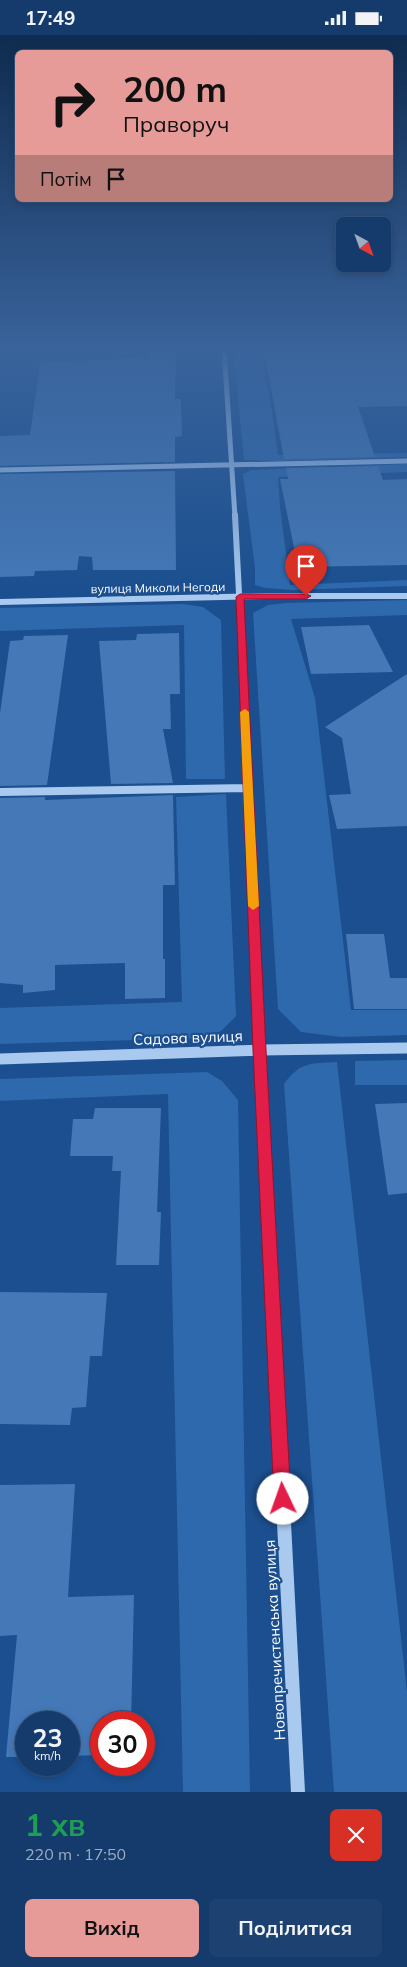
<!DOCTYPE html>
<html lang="uk">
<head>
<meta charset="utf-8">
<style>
  :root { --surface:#143b6b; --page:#1d4271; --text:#f1f3f6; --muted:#9dadc1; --line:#33557e; --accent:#e69b98 }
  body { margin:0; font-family:Mulish,sans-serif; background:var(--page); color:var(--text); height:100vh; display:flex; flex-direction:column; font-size:19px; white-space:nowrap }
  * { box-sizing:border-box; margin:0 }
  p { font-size:16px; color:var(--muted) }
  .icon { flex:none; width:28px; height:28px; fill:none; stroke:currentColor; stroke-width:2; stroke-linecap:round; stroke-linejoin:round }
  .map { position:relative; height:1757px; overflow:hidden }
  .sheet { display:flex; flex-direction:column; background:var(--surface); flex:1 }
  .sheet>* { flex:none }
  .guide { position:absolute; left:15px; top:15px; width:378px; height:152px; border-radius:8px; box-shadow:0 2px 8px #0003,0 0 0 1px var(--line); background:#e69b98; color:#111; overflow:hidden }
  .needle { width:32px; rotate:139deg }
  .controls { position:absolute; left:336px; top:182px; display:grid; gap:10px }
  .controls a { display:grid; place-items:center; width:55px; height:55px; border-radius:8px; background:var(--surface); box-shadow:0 2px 8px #0003,0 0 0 1px var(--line); font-size:25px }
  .speed { position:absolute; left:15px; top:1676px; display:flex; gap:10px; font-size:25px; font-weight:700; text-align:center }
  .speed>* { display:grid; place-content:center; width:65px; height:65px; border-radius:50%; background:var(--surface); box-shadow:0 2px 8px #0003,0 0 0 1px var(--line); line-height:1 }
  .speed small { font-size:12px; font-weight:400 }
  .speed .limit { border:8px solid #d22; background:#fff; color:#111 }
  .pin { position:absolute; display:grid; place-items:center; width:42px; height:42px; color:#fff; margin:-51px -21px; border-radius:50% 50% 50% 0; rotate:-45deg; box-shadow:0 0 5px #0007 }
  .pin .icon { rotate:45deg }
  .me { position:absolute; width:55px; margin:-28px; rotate:357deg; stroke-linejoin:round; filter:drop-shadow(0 0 4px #0008) }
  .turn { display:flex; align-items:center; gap:18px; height:105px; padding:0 25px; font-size:22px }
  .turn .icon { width:65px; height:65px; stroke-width:2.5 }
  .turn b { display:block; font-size:35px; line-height:42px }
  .then { display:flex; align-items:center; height:48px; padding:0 25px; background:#0003; gap:10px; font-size:19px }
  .round { display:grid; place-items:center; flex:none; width:52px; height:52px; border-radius:8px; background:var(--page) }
  .overview { display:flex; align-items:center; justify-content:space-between; height:85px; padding:0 25px }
  h1 { font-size:30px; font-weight:700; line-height:38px; color:#1e9e55 }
  .primary-button { display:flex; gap:10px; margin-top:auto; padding:10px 25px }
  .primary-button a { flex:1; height:58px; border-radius:8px; background:var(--accent); color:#111; font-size:20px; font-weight:700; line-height:58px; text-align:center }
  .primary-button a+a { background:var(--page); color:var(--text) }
  .status { display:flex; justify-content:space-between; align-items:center; height:35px; padding:0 25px; background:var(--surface); direction:ltr }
  .status svg { height:14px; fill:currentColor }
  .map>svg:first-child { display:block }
  .green { fill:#2e69ad }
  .building { fill:#4478b7 }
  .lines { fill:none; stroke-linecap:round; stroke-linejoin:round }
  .minor-far4 { stroke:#a9c9ee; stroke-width:5 }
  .minor-far3 { stroke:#a9c9ee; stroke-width:6 }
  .minor-far2 { stroke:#a9c9ee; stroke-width:8 }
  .minor-far1 { stroke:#a9c9ee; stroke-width:11 }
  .minor { stroke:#a9c9ee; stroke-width:14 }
  .route { fill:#e11d48; stroke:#92132f }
  .slow { fill:#f59e0b }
  .labels { text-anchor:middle; stroke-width:4.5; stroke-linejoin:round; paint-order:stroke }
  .far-street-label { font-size:12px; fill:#fff; stroke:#1b4f8f }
  .street-label { font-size:15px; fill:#fff; stroke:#1b4f8f }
</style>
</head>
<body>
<div class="status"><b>17:49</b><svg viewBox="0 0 49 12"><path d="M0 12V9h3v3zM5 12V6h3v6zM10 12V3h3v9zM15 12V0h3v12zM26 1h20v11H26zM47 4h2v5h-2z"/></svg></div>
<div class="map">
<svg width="407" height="1757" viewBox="0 0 407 1757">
  <rect width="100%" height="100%" fill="#1b4f8f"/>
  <path class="green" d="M233 314H260L270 363 278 420 407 418V422L279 426 244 425Z
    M407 429V437L278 442 280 472 290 550 407 545V551L293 555 265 553 255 550V533L243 439 252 435Z
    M407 565V580L291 584 315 663 351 975H407V1000L341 1002 301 997 278 974 253 578 268 570 286 568Z
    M183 569 203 572 221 585 225 744H186L184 590 0 596V573Z
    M226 759 236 981 221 996 204 1003 0 1009V973L182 967 176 762Z
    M407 1025V1050H355V1026Z
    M337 1027 407 1657V1757H334L284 1049C301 1026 310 1029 337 1027Z
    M207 1037 222 1046 238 1065 250 1757H183L168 1059 0 1066V1044Z"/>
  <path class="building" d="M148 313H176L175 364H181L182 401 175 402V427L0 431V401L30 400 40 328 147 322Z
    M264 315H407V371L358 372 375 422 284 424Z
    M378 431 383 445 407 444V530L298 532 280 444H288L286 433Z
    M175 436 176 535H93L92 522 79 521 77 535 35 536 34 541 0 542V439Z
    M369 590 393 637 311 639 301 592Z
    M179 598 180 659H170L171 694H163L173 748 111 749 99 606 136 605 137 599Z
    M68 600 47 750 0 751V678L10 606 23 605 24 601Z
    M407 639V791L337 794 329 760 351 759 342 703 325 692Z
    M173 760 175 850H163V924H165V963L125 964V928L55 930V955L23 958V950L0 948V763L45 762V765Z
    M346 899H384L390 943H407V974H354Z
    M407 1068V1158L388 1160 375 1069Z
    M95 1073H161L157 1177H161L159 1230H116L121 1136H112L113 1121H70L73 1084H93Z
    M0 1257 107 1258 102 1321H90L86 1372 72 1373 70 1390 0 1389Z
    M75 1449 68 1562 134 1560 131 1688H101V1720L69 1721V1688H26V1722H6L17 1600 0 1601V1450Z"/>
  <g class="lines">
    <path class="minor-far4" d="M224 313 235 482
      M0 435 407 426"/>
    <path class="minor-far3" d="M235 480 246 696
      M0 567 267 561H407"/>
    <path class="minor-far2" d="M246 695 258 969
      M0 757 248 753"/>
    <path class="minor-far1" d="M258 967 275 1316
      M0 1024 260 1015 407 1013"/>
    <path class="minor" d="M275 1315 298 1757"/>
  </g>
  <linearGradient id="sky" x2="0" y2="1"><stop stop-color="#0f2b4f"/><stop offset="0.56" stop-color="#39639b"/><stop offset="1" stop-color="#39639b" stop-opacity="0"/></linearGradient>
  <rect width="407" height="559" fill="url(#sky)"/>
  <path class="route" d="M240 559H306L311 561 306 564H244L266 1015 291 1464 289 1470 283 1473 277 1470 274 1464 253 1015 236 562Z"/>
  <path class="slow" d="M245 674 249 677 259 871 253 875 248 871 240 677Z"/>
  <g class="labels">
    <g class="far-street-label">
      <text transform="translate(158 553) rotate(-1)" y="4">вулиця Миколи Негоди</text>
    </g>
    <g class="street-label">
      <text transform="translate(188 1003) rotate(-2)" y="5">Садова вулиця</text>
      <text transform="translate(275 1605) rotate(-93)" y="5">Новопречистенська вулиця</text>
    </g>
  </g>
</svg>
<div class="controls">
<a><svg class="needle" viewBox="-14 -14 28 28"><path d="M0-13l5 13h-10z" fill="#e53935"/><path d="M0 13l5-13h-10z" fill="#9dadc1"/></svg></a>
</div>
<div class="speed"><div>23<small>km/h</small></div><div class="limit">30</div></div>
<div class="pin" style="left:306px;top:561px;background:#d93025"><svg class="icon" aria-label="arrive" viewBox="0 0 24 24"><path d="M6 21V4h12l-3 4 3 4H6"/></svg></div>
<svg class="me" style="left:283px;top:1464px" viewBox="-20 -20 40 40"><circle r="19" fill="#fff"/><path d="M0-13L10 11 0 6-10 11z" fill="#e11d48"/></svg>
<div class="guide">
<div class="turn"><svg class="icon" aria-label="right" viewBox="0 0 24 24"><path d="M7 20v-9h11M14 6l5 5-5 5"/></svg><div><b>200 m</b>Праворуч</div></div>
<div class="then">Потім<svg class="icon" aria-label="arrive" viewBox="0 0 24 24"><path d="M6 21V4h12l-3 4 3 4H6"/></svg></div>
</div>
</div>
<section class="sheet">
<div class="overview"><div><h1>1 хв</h1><p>220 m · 17:50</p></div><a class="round" style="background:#d93025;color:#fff"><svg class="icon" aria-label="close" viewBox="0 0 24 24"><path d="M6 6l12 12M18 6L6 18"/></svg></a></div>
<div class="primary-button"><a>Вихід</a><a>Поділитися</a></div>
</section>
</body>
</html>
